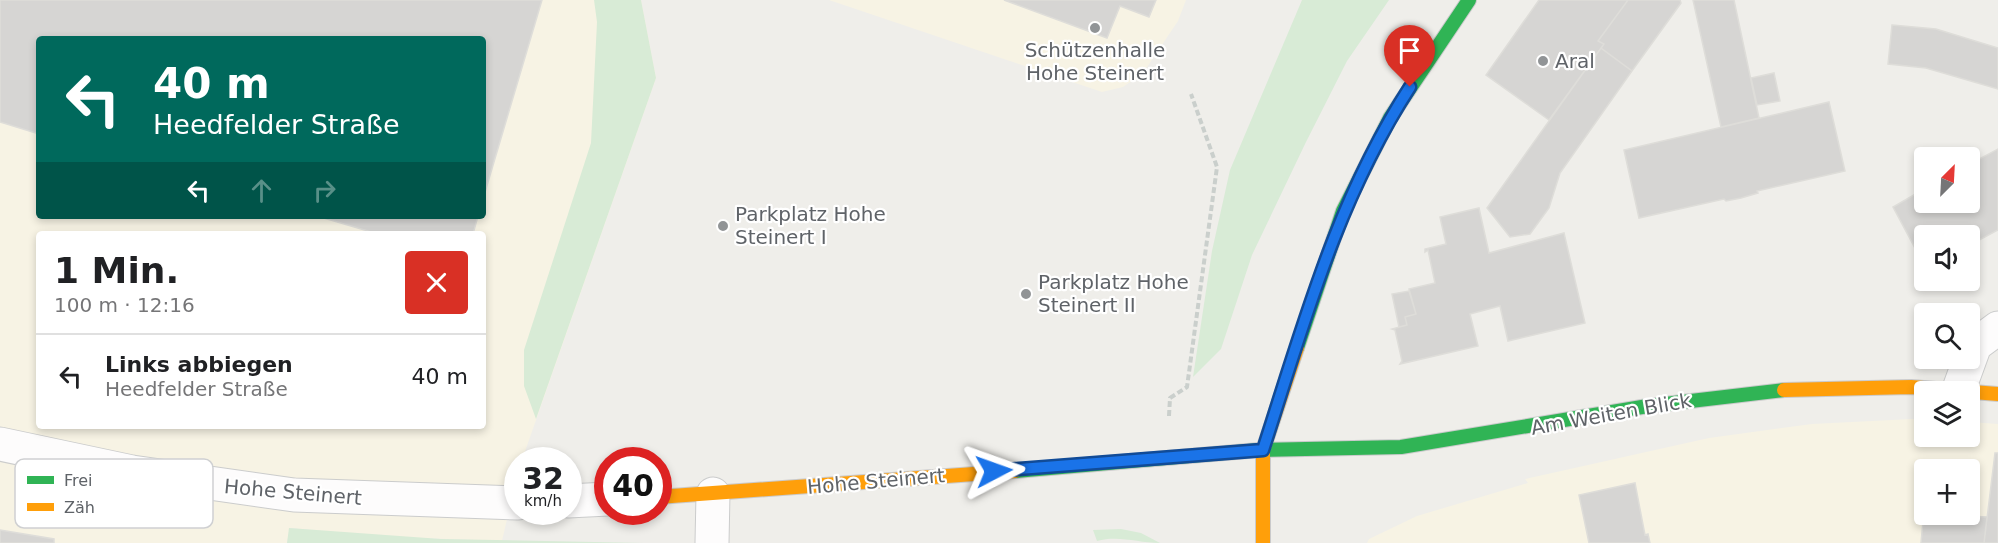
<!DOCTYPE html>
<html lang="de">
<head>
<meta charset="utf-8">
<style>
  :root { --surface:#fff; --page:#f6f6f6; --text:#202124; --muted:#757577; --line:#e0e0e0 }
  body { margin:0; font-family:"DejaVu Sans",sans-serif; background:var(--page); color:var(--text); height:100vh; display:flex; flex-direction:column; font-size:22px; white-space:nowrap }
  * { box-sizing:border-box; margin:0 }
  p { font-size:20px; color:var(--muted) }
  .icon { flex:none; width:33px; height:33px; fill:none; stroke:currentColor; stroke-width:2; stroke-linecap:round; stroke-linejoin:round }
  .map { position:relative; flex:1; overflow:hidden }
  .panel { position:absolute; left:36px; top:231px; width:450px; height:198px; display:flex; flex-direction:column; background:var(--surface); border-radius:6px; box-shadow:0 3px 9px #0003 }
  .panel>* { flex:none }
  .banner { position:absolute; left:36px; top:36px; width:450px; height:183px; border-radius:6px; box-shadow:0 3px 9px #0003; background:#00695c; color:#fff; overflow:hidden }
  .needle { width:39px; rotate:24deg }
  .tools { position:absolute; left:1914px; top:147px; display:grid; gap:12px }
  .tools a { display:grid; place-items:center; width:66px; height:66px; border-radius:6px; background:var(--surface); box-shadow:0 3px 9px #0003; font-size:30px }
  .speed { position:absolute; left:504px; top:447px; display:flex; gap:12px; font-size:30px; font-weight:700; text-align:center }
  .speed>* { display:grid; place-content:center; width:78px; height:78px; border-radius:50%; background:var(--surface); box-shadow:0 3px 9px #0003; line-height:1 }
  .speed small { font-size:15px; font-weight:400 }
  .speed .limit { border:9px solid #d22; background:#fff; color:#111 }
  .pin { position:absolute; display:grid; place-items:center; width:51px; height:51px; color:#fff; margin:-62px -26px; border-radius:50% 50% 50% 0; rotate:-45deg; box-shadow:0 0 6px #0007 }
  .pin .icon { rotate:45deg }
  .me { position:absolute; width:66px; margin:-33px; rotate:86deg; stroke-linejoin:round; filter:drop-shadow(0 0 4px #0008) }
  .turn { display:flex; align-items:center; gap:21px; height:126px; padding:0 18px; font-size:27px }
  .turn .icon { width:78px; height:78px; stroke-width:2.5 }
  .turn b { display:block; font-size:42px; line-height:51px }
  .lanes { display:flex; align-items:center; height:57px; padding:0 18px; background:#0003; justify-content:center; gap:30px; direction:ltr }
  .lanes .off { opacity:.35 }
  .round { display:grid; place-items:center; flex:none; width:63px; height:63px; border-radius:6px; background:var(--page) }
  .overview { display:flex; align-items:center; justify-content:space-between; height:102px; padding:0 18px }
  h1 { font-size:36px; font-weight:700; line-height:45px }
  ul { padding:0; list-style:none }
  li { display:flex; align-items:center; gap:18px; height:84px; padding:0 18px; border-top:2px solid var(--line) }
  li div { flex:1 }
  li b { display:block; font-size:22px }
  li em { font-style:normal }
  .map>svg:first-child { display:block }
  .commercial { fill:#f7f3e4; fill-rule:evenodd }
  .grass { fill:#d8ebd6 }
  .building { fill:#d6d5d3; stroke:#deddd9; stroke-width:1.5 }
  .lines { fill:none; stroke-linecap:round; stroke-linejoin:round }
  .street-casing { stroke:#cbcccc; stroke-width:35 }
  .fast-casing { stroke:#cacacb; stroke-width:16 }
  .slow-casing { stroke:#cacacb; stroke-width:16 }
  .path { stroke:#cacfcc; stroke-width:4; stroke-dasharray:6 3; stroke-linecap:butt }
  .street { stroke:#fdfcfc; stroke-width:33 }
  .fast { stroke:#30b455; stroke-width:14 }
  .slow { stroke:#ff9f0a; stroke-width:14 }
  .route-casing { stroke:#114b97; stroke-width:15 }
  .route { stroke:#1a73e8; stroke-width:10 }
  .poi-dot { fill:#919496; stroke:#fff; stroke-width:2 }
  .labels { text-anchor:middle; stroke-width:4.5; stroke-linejoin:round; paint-order:stroke }
  .poi-label { font-size:20px; fill:#5f6368; stroke:#fff; text-anchor:start }
  .street-label { font-size:20px; fill:#5f6368; stroke:#fff }
  .key { fill:#fff; stroke:#cfd0d2; stroke-width:1.5 }
  .key-label { font-size:16px; fill:#5f6368 }
</style>
</head>
<body>
<div class="map">
<svg width="1998" height="543" viewBox="0 0 1998 543">
  <rect width="100%" height="100%" fill="#efeeea"/>
  <path class="commercial" d="M0 0H641L656 78 522 460H518L517 476 502 541 391 537 290 528 287 543H0ZM39 39H483V216H39ZM39 234H483V426H39Z
    M829 0H1186L1178 21 1143 73 1123 87 1102 92Z
    M1912 419 1924 420V436H1970V422L1998 424V543H1367L1369 539 1417 516 1528 483 1525 479 1709 438 1812 424ZM1924 470H1970V514H1924Z"/>
  <path class="grass" d="M594 0H641L656 78 536 419 524 386V350L591 143 597 22Z
    M1302 0H1389L1347 61 1306 142 1252 255 1221 349 1193 377 1212 251 1230 170Z
    M289 528 441 539 644 543H287Z
    M1121 529 1141 533 1160 543C1138 543 1119 535 1097 541L1093 530Z"/>
  <path class="building" d="M0 0H542L483 199V39H39V134L0 122Z
    M1004 0H1156L1149 17 1120 6 1107 38Z
    M1539 0H1628L1598 41 1604 44 1549 120 1486 75Z
    M1628 0H1680L1681 3 1632 71 1601 48 1604 44 1598 41Z
    M1693 0H1734L1759 118 1721 127Z
    M1892 25 1936 29 1998 48V89L1926 68 1888 64Z
    M1601 48 1632 71 1560 173 1549 208 1530 234 1510 237 1487 208Z
    M1774 73 1780 101 1757 105 1751 78Z
    M1829 102 1845 171 1757 191 1758 193 1741 198 1726 201 1724 199 1639 218 1624 150Z
    M1998 149V230L1970 245V236H1924V265L1893 207 1924 189V202H1970V164Z
    M1479 208 1489 253 1564 233 1585 323 1508 341 1500 306 1470 314 1478 346 1400 364 1402 361 1395 330 1392 329 1407 325 1405 317 1416 314 1409 289 1435 283 1428 250 1425 252V249L1446 244 1440 217Z
    M317 216H478L473 234H378Z
    M1409 291 1416 314 1405 317 1407 325 1399 327 1392 294Z
    M1995 453H1998V543H1984Z
    M1635 483 1645 535 1648 534 1650 543H1589L1579 495Z
    M1924 510V514L1987 517 1984 543H1921Z
    M0 530 54 539V543H0Z"/>
  <g class="lines">
    <defs>
      <path id="street" d="M1959 389 1975 345 1998 328
        M0 444 132 472 294 495 518 503
        M568 501 608 499
        M712 543 713 494"/>
      <path id="fast" d="M1297 348 1343 211 1390 118 1469 0
        M1015 471 1259 450 1401 447 1648 406 1784 390"/>
      <path id="slow" d="M1784 390 1911 387 1998 394
        M658 497 1015 471
        M1263 543V450L1297 348"/>
    </defs>
    <use href="#street" class="street-casing"/>
    <use href="#fast" class="fast-casing"/>
    <use href="#slow" class="slow-casing"/>
    <path class="path" d="M1169 416 1170 398 1187 387 1217 167 1191 94"/>
    <use href="#street" class="street"/>
    <use href="#fast" class="fast"/>
    <use href="#slow" class="slow"/>
  </g>
  <g class="lines">
    <defs>
      <path id="route" d="M994 471 1263 450C1304 323 1337 200 1410 87"/>
    </defs>
    <use href="#route" class="route-casing"/>
    <use href="#route" class="route"/>
  </g>
  <g class="poi-dot">
    <circle cx="1095" cy="28" r="6"/>
    <circle cx="1543" cy="61" r="6"/>
    <circle cx="723" cy="226" r="6"/>
    <circle cx="1026" cy="294" r="6"/>
  </g>
  <g class="labels">
    <g class="poi-label">
      <text x="1095" y="57" text-anchor="middle">Schützenhalle<tspan x="1095" dy="23">Hohe Steinert</tspan></text>
      <text x="1555" y="68">Aral</text>
      <text x="735" y="221">Parkplatz Hohe<tspan x="735" dy="23">Steinert I</tspan></text>
      <text x="1038" y="289">Parkplatz Hohe<tspan x="1038" dy="23">Steinert II</tspan></text>
    </g>
    <g class="street-label">
      <text transform="translate(1611 414) rotate(-10)" y="7">Am Weiten Blick</text>
      <text transform="translate(876 481) rotate(-5)" y="7">Hohe Steinert</text>
      <text transform="translate(293 492) rotate(5)" y="7">Hohe Steinert</text>
    </g>
  </g>
  <rect x="15" y="459" width="198" height="69" rx="9" class="key"/>
  <rect x="27" y="476" width="27" height="8" fill="#30b455"/>
  <rect x="27" y="503" width="27" height="8" fill="#ff9f0a"/>
  <g class="key-label">
    <text x="64" y="486">Frei</text>
    <text x="64" y="513">Zäh</text>
  </g>
</svg>
<div class="tools">
<a><svg class="needle" viewBox="-14 -14 28 28"><path d="M0-13l5 13h-10z" fill="#e53935"/><path d="M0 13l5-13h-10z" fill="#757577"/></svg></a>
<a><svg class="icon" aria-label="sound" viewBox="0 0 24 24"><path d="M4 9h4l5-4v14l-5-4H4zM17 9q2 3 0 6"/></svg></a>
<a><svg class="icon" aria-label="search" viewBox="0 0 24 24"><circle cx="10" cy="10" r="6"/><path d="M15 15l6 6"/></svg></a>
<a><svg class="icon" aria-label="layers" viewBox="0 0 24 24"><path d="M12 4l9 5-9 5-9-5zM3 14l9 5 9-5"/></svg></a>
<a>+</a>
</div>
<div class="speed"><div>32<small>km/h</small></div><div class="limit">40</div></div>
<div class="pin" style="left:1410px;top:87px;background:#d93025"><svg class="icon" aria-label="arrive" viewBox="0 0 24 24"><path d="M6 21V4h12l-3 4 3 4H6"/></svg></div>
<svg class="me" style="left:994px;top:471px" viewBox="-20 -20 40 40"><path d="M0-17L14 15 0 8-14 15z" fill="#1a73e8" stroke="#fff" stroke-width="4"/></svg>
<div class="banner">
<div class="turn"><svg class="icon" aria-label="left" viewBox="0 0 24 24"><path d="M17 20v-9H6M10 6l-5 5 5 5"/></svg><div><b>40 m</b>Heedfelder Straße</div></div>
<div class="lanes"><svg class="icon" aria-label="left" viewBox="0 0 24 24"><path d="M17 20v-9H6M10 6l-5 5 5 5"/></svg><svg class="icon off" aria-label="ahead" viewBox="0 0 24 24"><path d="M12 20V5M6 11l6-6 6 6"/></svg><svg class="icon off" aria-label="right" viewBox="0 0 24 24"><path d="M7 20v-9h11M14 6l5 5-5 5"/></svg></div>
</div>
<section class="panel">
<div class="overview"><div><h1>1 Min.</h1><p>100 m · 12:16</p></div><a class="round" style="background:#d93025;color:#fff"><svg class="icon" aria-label="close" viewBox="0 0 24 24"><path d="M6 6l12 12M18 6L6 18"/></svg></a></div>
<ul>
<li><svg class="icon" aria-label="left" viewBox="0 0 24 24"><path d="M17 20v-9H6M10 6l-5 5 5 5"/></svg><div><b>Links abbiegen</b><p>Heedfelder Straße</p></div><em>40 m</em></li>
</ul>
</section>
</div>
</body>
</html>
